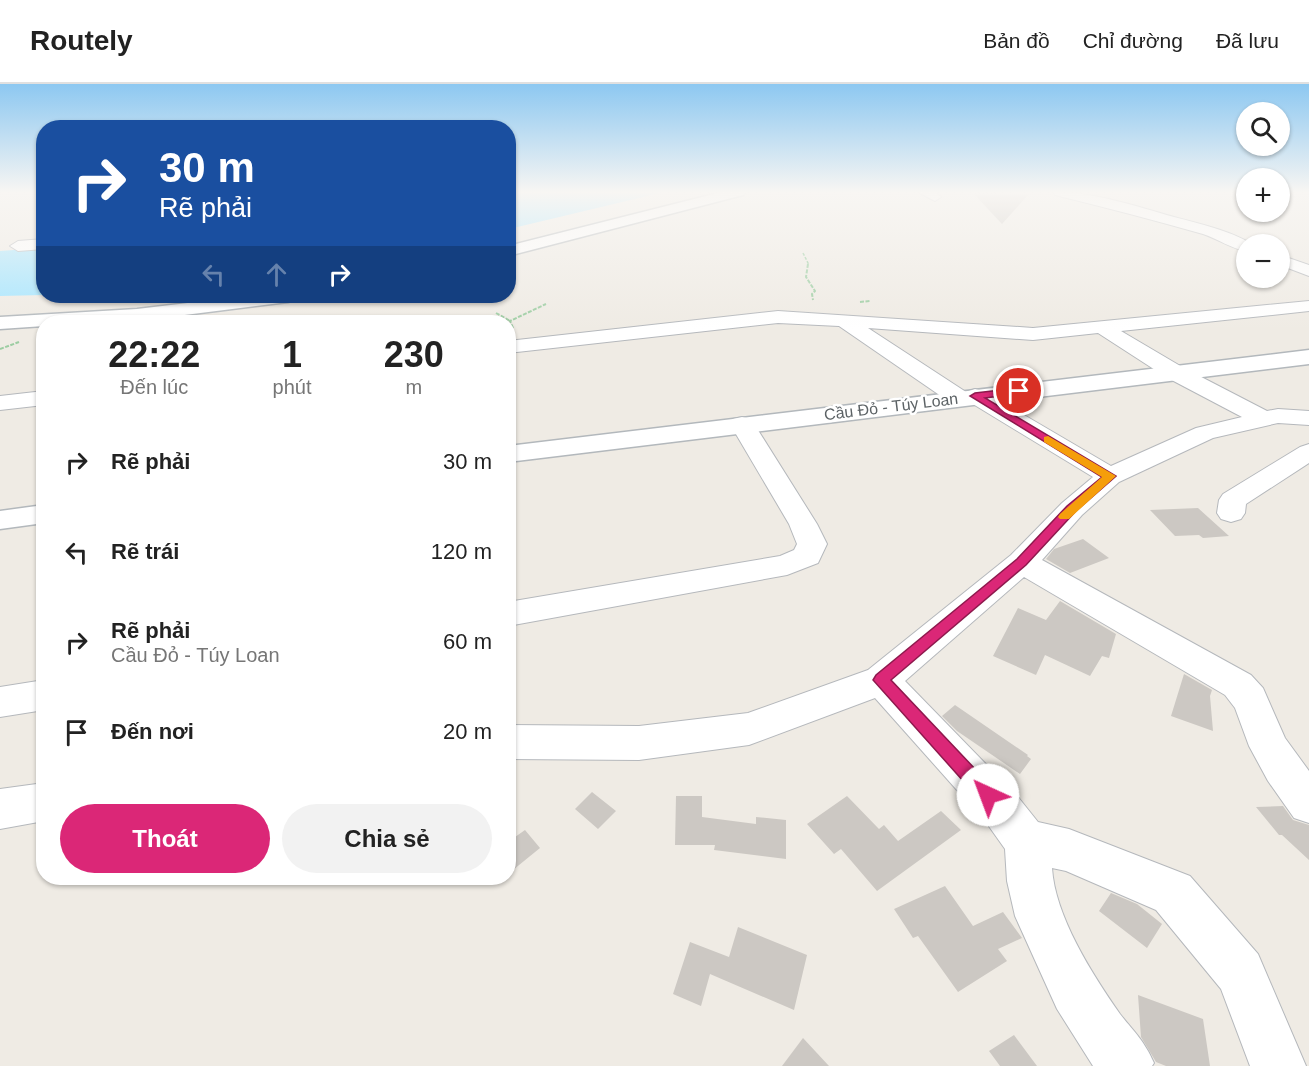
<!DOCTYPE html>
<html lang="vi">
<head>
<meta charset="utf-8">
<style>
  :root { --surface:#fff; --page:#f2f2f2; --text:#222; --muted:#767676; --line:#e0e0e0; --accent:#db2777 }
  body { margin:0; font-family:Helvetica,sans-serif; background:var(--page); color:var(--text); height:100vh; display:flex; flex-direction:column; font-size:22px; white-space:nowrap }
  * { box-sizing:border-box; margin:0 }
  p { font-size:20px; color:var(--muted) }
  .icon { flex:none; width:33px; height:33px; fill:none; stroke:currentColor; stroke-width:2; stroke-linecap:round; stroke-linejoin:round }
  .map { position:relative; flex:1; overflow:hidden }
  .panel { position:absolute; left:36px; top:231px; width:480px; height:570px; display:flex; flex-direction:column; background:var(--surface); border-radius:24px; box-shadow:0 2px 4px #0004 }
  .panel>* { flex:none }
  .hud { position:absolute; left:36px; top:36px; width:480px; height:183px; border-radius:24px; box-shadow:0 2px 4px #0004; background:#1a4fa0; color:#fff; overflow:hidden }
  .buttons { position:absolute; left:1236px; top:18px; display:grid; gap:12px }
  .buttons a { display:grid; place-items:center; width:54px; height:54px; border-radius:50%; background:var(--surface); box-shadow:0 2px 4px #0004; font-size:30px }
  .pin { position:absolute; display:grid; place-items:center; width:51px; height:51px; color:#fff; margin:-26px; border:3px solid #fff; border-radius:50%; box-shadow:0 2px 6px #0007 }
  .me { position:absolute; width:66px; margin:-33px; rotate:317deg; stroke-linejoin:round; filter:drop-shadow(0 0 4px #0008) }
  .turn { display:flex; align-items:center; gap:21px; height:126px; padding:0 24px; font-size:27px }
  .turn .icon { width:78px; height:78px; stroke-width:2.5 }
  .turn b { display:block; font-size:42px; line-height:51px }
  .lanes { display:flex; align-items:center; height:57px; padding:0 24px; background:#0003; justify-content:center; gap:30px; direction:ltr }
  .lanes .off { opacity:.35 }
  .eta { display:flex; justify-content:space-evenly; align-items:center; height:102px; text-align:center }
  .eta b { font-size:36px; font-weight:600; line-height:42px }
  .action { display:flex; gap:12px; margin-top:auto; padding:12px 24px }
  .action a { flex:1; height:69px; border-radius:36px; background:var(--accent); color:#fff; font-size:24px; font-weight:600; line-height:69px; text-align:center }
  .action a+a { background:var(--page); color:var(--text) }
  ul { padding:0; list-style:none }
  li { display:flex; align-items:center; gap:18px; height:90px; padding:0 24px }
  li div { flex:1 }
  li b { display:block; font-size:22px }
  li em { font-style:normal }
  header { display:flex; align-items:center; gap:36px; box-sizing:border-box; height:84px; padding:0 30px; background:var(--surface); border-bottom:2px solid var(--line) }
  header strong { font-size:28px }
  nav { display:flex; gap:33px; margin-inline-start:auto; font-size:21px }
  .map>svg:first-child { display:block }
  .water { fill:#a4e5ff }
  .building { fill:#ccc8c3 }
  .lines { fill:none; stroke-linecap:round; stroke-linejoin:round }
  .street-casing { stroke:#b5b8bc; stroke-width:2 }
  .secondary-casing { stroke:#b3b8bc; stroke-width:3 }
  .path-far1 { stroke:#9ccda2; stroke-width:1.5; stroke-dasharray:3 1.5; stroke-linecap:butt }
  .path { stroke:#9ccda2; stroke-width:2; stroke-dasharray:4 1.5; stroke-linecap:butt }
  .street { fill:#fff; fill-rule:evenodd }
  .secondary { fill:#fff; fill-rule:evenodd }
  .route { fill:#db2777; stroke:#8e194d; stroke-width:1.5 }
  .slow { fill:#f59e0b }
  .labels { text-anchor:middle; stroke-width:5; stroke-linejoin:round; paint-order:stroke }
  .far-street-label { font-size:16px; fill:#5c6265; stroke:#fff }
</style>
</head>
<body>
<header>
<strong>Routely</strong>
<nav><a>Bản đồ</a><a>Chỉ đường</a><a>Đã lưu</a></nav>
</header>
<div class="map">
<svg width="1309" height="982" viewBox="0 0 1309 982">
  <rect width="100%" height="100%" fill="#efebe4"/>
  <path class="water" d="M509 108H664L509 145Z
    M43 164V211L0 212V167Z"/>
  <path class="building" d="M973 109 1029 110 1002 140Z
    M1198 424 1229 452 1203 454 1199 451 1175 452 1150 426Z
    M1083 455 1109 474 1070 489 1046 475 1054 465Z
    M1060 517 1116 550 1109 574 1102 572 1090 592 1045 571 1036 591 993 572 1018 524 1046 536Z
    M1184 590 1212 606 1210 612 1213 647 1171 632Z
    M955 621 1028 671 1027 672 1031 675 1020 690 957 647 942 632Z
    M592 708 616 727 598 745 575 725Z
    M676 712H702V733L756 740V733L786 736V775L714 766 715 761H675Z
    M847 712 879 745 884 741 898 757 941 727 961 746 877 807 841 765 834 770 807 740Z
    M1283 722 1293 736 1309 741V776L1282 751H1279L1256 723Z
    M525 746 540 764 508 790V758Z
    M945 802 973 842 1003 828 1022 854 998 865 1007 877 958 908 918 852 913 854 894 825Z
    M1111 809 1137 820 1162 840 1147 864 1099 827Z
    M738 843 807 871 794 926 710 890 701 922 673 910 690 858 729 873Z
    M1138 911 1203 935 1210 982H1166L1156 978 1141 953Z
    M1014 951 1037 982H1000L989 967Z
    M803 954 829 982H782Z"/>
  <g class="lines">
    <defs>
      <path id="street" d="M918 108H935L941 113 935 117Z
        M1053 108C1094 108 1135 122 1174 133 1201 140 1228 146 1252 160H1246V167C1232 165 1218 155 1203 150 1154 136 1104 123 1055 111Z
        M44 155V165L18 167 10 162 18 157Z
        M1280 171 1309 181V192L1280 181Z
        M1309 217V227L1121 247 1182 283 1267 327 1278 325 1309 327V341L1278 339 1213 354 1119 398 1082 431 1042 476 1251 591 1263 604 1285 654 1309 687V739L1294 734 1268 697 1249 662 1235 624 1225 611 1024 493 905 597 1018 713 1038 738 1069 745 1190 792 1258 870 1306 982H1250L1221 905 1156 826 1066 787 1052 784C1055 832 1092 890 1120 930 1134 948 1144 956 1154 979L1152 982H1093L1057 925 1015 832 1007 797 1005 765 988 741 875 614 749 661 639 676 508 675V641L639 642 748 629 868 586 1011 471 1062 419 1093 393 968 317 959 321 951 319 839 242 778 239 508 269V257L778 227 1033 244ZM868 244 1033 256 1098 249 1166 293 1242 333 1196 344 1111 382 983 307 975 305 966 308Z
        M44 307V321L0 326V312Z
        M742 333 751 335 817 440 827 460 818 479 787 491 508 542V518L780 472 794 466 797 460 789 440 730 340 733 335Z
        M1309 360V379L1246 420 1245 429 1241 435 1231 438 1221 435 1217 429 1219 416 1223 410 1300 363Z
        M44 596V626L0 633V603Z
        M44 699V737L0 745V705Z"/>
      <path id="secondary" d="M722 108H745L743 111 508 172V162Z
        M247 212H297L295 216 288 218 137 237 44 238V242L0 245V233L137 225Z
        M1309 266V280L508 378V362Z
        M44 421V439L0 445V427Z"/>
    </defs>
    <use href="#street" class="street-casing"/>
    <use href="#secondary" class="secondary-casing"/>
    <path class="path-far1" d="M803 169 809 181"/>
    <path class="path" d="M808 180 806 193 815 207 812 210 813 216
      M860 218 870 217
      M496 229 510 237
      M513 244 510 237 546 220
      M0 265 19 258"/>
    <use href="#street" class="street"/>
    <use href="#secondary" class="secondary"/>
  </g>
  <linearGradient id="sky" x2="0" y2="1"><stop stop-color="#8dc8f1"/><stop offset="0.44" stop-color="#f8f6f3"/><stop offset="1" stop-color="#f8f6f3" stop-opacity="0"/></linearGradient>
  <rect width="1309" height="246" fill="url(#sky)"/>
  <path class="route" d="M1019 304 1023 305V309L985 314 1116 392 1076 427 1026 481 891 596 994 705 997 711 994 717 988 719 981 717 873 596 876 591 1017 475 1067 422 1102 393 970 312 975 309Z"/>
  <path class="slow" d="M1048 352 1116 392 1069 435H1060L1058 433 1060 430 1102 393 1044 358V353Z"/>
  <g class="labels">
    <g class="far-street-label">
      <text transform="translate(891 322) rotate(-7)" y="6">Cầu Đỏ - Túy Loan</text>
    </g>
  </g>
</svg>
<div class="buttons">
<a><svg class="icon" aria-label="search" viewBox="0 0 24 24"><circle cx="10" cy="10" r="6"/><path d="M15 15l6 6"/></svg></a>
<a>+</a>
<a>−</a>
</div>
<div class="pin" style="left:1019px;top:307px;background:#d93025"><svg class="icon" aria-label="arrive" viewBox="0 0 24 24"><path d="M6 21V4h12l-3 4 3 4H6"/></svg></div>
<svg class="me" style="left:988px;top:711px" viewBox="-20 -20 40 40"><circle r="19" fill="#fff"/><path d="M0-13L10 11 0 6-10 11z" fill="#db2777"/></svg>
<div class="hud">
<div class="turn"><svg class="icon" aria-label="right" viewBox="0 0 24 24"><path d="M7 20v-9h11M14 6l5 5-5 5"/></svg><div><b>30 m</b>Rẽ phải</div></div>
<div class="lanes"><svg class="icon off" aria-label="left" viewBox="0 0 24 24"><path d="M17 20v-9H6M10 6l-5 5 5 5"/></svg><svg class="icon off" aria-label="ahead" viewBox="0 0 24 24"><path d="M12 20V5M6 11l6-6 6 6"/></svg><svg class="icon" aria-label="right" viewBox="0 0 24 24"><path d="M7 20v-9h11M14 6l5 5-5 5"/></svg></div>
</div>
<section class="panel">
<div class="eta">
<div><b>22:22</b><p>Đến lúc</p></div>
<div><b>1</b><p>phút</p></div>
<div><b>230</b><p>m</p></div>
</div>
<ul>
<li><svg class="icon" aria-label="right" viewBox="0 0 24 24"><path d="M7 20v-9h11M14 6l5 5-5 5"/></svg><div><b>Rẽ phải</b></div><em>30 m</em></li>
<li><svg class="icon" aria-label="left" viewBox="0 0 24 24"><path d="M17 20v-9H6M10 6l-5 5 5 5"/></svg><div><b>Rẽ trái</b></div><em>120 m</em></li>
<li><svg class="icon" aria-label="right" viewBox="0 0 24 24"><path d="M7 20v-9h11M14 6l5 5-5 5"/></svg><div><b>Rẽ phải</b><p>Cầu Đỏ - Túy Loan</p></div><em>60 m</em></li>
<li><svg class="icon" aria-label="arrive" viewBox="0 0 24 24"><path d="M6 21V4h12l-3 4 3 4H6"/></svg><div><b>Đến nơi</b></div><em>20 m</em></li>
</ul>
<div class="action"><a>Thoát</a><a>Chia sẻ</a></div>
</section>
</div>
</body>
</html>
